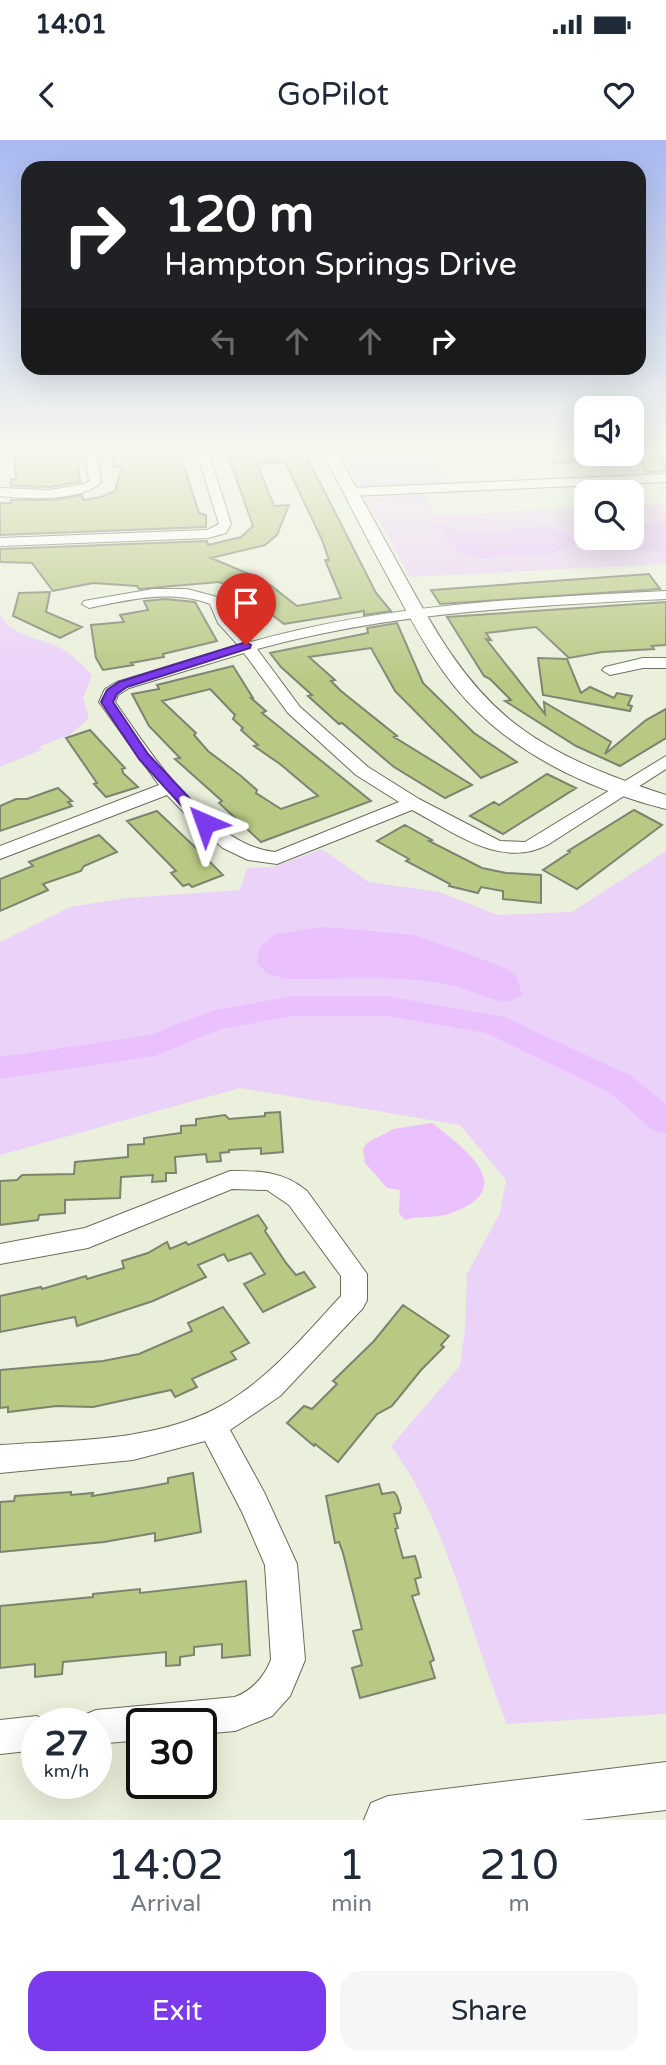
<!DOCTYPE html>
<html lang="en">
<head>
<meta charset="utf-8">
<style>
  :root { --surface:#fff; --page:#f6f6f7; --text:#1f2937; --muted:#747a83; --accent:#7c3aed }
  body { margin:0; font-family:"Varela Round",sans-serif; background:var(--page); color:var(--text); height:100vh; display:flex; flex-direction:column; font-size:26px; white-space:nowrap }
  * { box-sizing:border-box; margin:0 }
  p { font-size:23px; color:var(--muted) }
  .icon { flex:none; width:38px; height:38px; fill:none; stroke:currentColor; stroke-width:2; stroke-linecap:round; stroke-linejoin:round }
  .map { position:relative; height:1680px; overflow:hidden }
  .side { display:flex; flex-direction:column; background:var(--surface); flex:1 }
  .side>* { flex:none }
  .guide { position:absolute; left:21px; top:21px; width:625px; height:214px; border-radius:21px; box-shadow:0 7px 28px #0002; background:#202124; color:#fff; overflow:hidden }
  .fabs { position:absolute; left:574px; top:256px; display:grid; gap:14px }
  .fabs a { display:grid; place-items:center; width:70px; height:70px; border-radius:14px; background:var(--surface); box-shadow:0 7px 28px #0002; font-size:35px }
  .speed { position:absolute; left:21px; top:1568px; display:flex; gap:14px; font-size:35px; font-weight:700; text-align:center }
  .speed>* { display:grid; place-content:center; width:91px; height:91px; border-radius:50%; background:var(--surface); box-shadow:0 7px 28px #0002; line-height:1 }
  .speed small { font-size:18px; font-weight:400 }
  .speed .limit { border:4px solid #111; border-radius:10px; background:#fff; color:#111 }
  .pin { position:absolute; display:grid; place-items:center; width:60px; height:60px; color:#fff; margin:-72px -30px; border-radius:50% 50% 50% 0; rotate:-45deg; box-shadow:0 0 7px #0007 }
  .pin .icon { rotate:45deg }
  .me { position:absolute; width:77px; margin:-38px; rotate:317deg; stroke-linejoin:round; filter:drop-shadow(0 0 5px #0008) }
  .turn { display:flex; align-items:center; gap:24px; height:147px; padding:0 28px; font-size:32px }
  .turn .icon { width:91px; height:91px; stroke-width:2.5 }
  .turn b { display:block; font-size:49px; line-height:60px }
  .lanes { display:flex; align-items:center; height:66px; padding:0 28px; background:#0003; justify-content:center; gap:35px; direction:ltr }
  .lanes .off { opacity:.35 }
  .eta { display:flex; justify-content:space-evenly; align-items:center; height:119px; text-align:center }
  .eta b { font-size:42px; font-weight:600; line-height:49px }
  .button { display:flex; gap:14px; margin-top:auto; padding:14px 28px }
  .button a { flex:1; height:80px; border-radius:21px; background:var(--accent); color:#fff; font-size:28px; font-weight:600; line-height:80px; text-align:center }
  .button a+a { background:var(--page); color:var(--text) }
  .status { display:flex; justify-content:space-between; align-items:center; height:49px; padding:0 35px; background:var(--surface); direction:ltr }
  .status svg { height:19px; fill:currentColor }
  header { display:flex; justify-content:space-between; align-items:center; height:91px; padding:0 28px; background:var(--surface); font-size:32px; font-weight:600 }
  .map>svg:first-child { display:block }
  .green { fill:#ebd2f9 }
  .water { fill:#eac1fe }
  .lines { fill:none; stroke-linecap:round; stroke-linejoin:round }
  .stream { stroke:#eac1fe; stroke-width:3.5 }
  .river { fill:#eac1fe; fill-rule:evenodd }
  .building { fill:#b8c984; stroke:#7e8370; stroke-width:2; fill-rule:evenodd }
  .minor-casing { stroke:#686e5b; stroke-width:2 }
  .tertiary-casing { stroke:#686e5b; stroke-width:2 }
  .secondary-casing { stroke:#686e5b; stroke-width:2 }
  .minor { fill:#fff; fill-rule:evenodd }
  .tertiary { fill:#fff; fill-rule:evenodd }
  .secondary { fill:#fff; fill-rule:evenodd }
  .route { fill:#7c3aed; stroke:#51269a; stroke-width:2 }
</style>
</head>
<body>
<div class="status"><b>14:01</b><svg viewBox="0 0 49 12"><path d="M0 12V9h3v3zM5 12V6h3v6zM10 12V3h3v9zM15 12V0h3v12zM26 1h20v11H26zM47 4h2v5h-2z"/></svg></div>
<header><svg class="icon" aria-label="back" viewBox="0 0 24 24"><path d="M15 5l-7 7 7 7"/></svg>GoPilot<svg class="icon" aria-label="heart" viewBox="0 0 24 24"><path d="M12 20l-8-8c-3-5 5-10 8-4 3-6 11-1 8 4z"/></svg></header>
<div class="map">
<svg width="666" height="1680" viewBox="0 0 666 1680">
  <rect width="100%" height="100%" fill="#eaf0db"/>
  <path class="green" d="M338 307H432L448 344 360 347Z
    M443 307H479V321L445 322Z
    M424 353 435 375 586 368V397H632V365L666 364V424L410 437 366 358Z
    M0 473C10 498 47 498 67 512 76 518 84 527 92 535L83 558 89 578 70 595 40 606 41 610 0 627Z
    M322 709 369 742 439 752 498 775 572 772 666 711V1574L507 1584C469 1493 449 1384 391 1306L460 1226 465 1189 467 1134 500 1073 506 1040 460 985 240 948 0 1015V802L70 767 127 758 240 750 247 728 273 727Z"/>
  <path class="water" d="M632 383 666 385V411H609L581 404 545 415 480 418 462 414 444 395 445 391 472 393 546 386 573 395 586 394V397H632Z
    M324 787 415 795 506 828 516 836 522 854C504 872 475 850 455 846 401 834 341 840 286 839L268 834 257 823 259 808 276 794Z
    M432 983C467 1010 521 1050 448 1074 434 1079 419 1075 405 1080L399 1073 400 1050 387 1048 365 1023 363 1009 367 1003 393 989Z"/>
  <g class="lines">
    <path class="stream" d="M648 386 666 383
      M437 387 458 391"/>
    <path class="river" d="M293 856H386L504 877 631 936 666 964V994L654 991 609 952 486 893 386 876H293L221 889 155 916 0 939V917L150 895 215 870Z"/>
  </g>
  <path class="building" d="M14 307H76L80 342 50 347 11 346V339H16Z
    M111 307H178L199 373 206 375V387L0 395V363H11V360H53L82 355 83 360 101 357 115 351 122 327H114Z
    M225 307H302L376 453 391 471 364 475V471L284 484 240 450 219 442 139 449 137 446 93 443 53 451 32 423 0 422V409L207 401 208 405 241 397 253 386ZM285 322 322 400 329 420H325L341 458 297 466 270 445 251 438 254 436 211 418 265 405 277 395 289 365 274 366 257 324Z
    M545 307H566L575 322 555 323Z
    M638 307H661L666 331 645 332Z
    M649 434 660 449 440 464 431 450Z
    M50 452 46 472 82 487 60 498 13 476 19 453Z
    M165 459 195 462 217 501 163 514 164 517 131 523 133 525 103 530 96 518 91 485 124 482 120 475 148 470 144 461Z
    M666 462V505L652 506 654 509 602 512 569 518 536 487 486 493 491 500 486 499 545 574 544 562 611 602 605 614 646 580 666 569V598L620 626 576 606 505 561 511 560 490 539 484 536 447 477Z
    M397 483 423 543 474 593 517 622 481 638 395 551 371 508 309 517 335 540 331 541 341 551 397 596 394 597 472 645 445 658 394 627 342 583 339 584 308 556 312 555 281 527 270 513 368 493 367 488Z
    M538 518 567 519 581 553 590 547 614 558 617 553 632 556 628 565 632 566 630 571 543 555Z
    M233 526 253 558H251L266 571 262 573 371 661 261 702 219 663 222 661 175 619 180 618 149 586 132 554 159 549 157 545ZM210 549 235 575 233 579 243 588 241 590 258 605 254 606 280 624 318 656 281 669 256 653 257 650 241 636 208 611 194 595 196 593 162 561Z
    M90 590 125 628 122 629 123 633 138 647 106 657 94 644 97 643 66 598Z
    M547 634 576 648 503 694 470 676 494 662 499 665Z
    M58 648 72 661 68 662 72 666 0 691V666L16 659H27Z
    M634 670 662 685 577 749 543 730 570 712 568 711Z
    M157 671 197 709 223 735 192 747 189 744 183 746 171 733 176 731 127 681Z
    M405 685 432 700 429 701 482 728 506 733 541 735V763L503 759V751L481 747 478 753 449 746 450 744 406 721 409 719 377 701Z
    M99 695 117 712 84 726 81 731 43 744 48 750 0 771V739L33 726 29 722Z
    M280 972 283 1012 261 1014V1008L229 1010V1012L220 1013 221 1021 207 1022 206 1014 175 1017 176 1033H166V1041L152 1042 153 1035 121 1037 120 1058 65 1060V1073L39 1075 38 1080 0 1085V1041L17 1040 22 1035 74 1034 75 1022 128 1017V1005L144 1004V998L181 993V986L196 985V979L225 975 229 979 265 976V973Z
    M258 1075 267 1088 265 1091 286 1123 296 1135 304 1132 315 1147 263 1172 244 1144 265 1134 251 1113 228 1121 224 1114 198 1125 206 1137 153 1161 77 1186 75 1177 0 1192V1156L41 1147 42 1149 86 1136 87 1139 124 1128 122 1121 148 1113 167 1102 170 1109 186 1102 188 1105Z
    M403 1165 449 1196 441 1205 444 1207 421 1230 392 1266 377 1274 338 1322 315 1304 314 1306 287 1283 304 1266 312 1269 337 1244 333 1241 374 1201Z
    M223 1167 249 1203 231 1212 236 1219 192 1239 197 1247 175 1257 171 1250 93 1267 56 1266 8 1272V1267L0 1268V1230L103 1221 139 1214 192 1191 188 1183Z
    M193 1333 201 1392 155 1401V1393L104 1402 0 1412V1362L14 1361 15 1356 71 1352V1355L93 1353 92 1356 142 1348 168 1343V1338Z
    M379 1344 382 1354 394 1352 397 1356 401 1368 400 1373 394 1374 398 1388 395 1389 403 1418 415 1416 417 1422 421 1437 415 1439 419 1454 412 1456 434 1520 430 1522 435 1538 360 1558 352 1528 362 1525 353 1491 362 1489 343 1413 339 1402 335 1403 326 1356Z
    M246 1441 250 1515 222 1518V1504L194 1507V1515L180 1517V1525L166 1526V1512L63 1522 62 1534 35 1537V1524L0 1528V1466L93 1457V1454L140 1449V1453Z"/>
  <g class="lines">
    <defs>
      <path id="minor" d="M84 307H96L101 342C82 362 26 359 0 356V348L50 350 85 344 89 341Z
        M195 307H207L231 384 226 393 208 398 0 406V398L207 390 219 384Z
        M666 334V342L351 356 345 352 351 348Z
        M153 449H187L221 458 232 481 251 502C387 464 526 458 666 451V459C528 466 391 472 257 509L300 567 368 627 419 659 500 701 525 702 666 616V629L549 704C501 730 454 692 412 670L277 724 248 720 223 708 199 688 167 655 0 719V706L159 645 99 562 105 549 117 542 238 505 218 483 210 464C171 449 128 460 89 468L82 464 84 461ZM244 513 288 573 356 635 399 662 275 712C210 706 150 612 115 562L118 555 129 548Z
        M643 518H666V528H643L610 535 602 530 605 527Z
        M230 1031C260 1031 283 1031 307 1051L367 1134V1160L363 1168 280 1256 230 1290 264 1352 297 1424 305 1520 290 1556 272 1576 235 1591 201 1594V1584H142V1600L96 1604V1584H80L84 1575 96 1570 235 1557C253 1550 264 1537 271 1520L265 1425 242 1372 205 1301 133 1320 0 1333V1305C72 1300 154 1302 219 1267 267 1241 304 1196 341 1156V1136L289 1065 267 1050 232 1049 88 1108 0 1124V1104L85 1088Z
        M37 1576 50 1584H37V1610L0 1614V1580Z"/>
      <path id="tertiary" d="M320 307H334C357 349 380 392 403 433 433 487 461 539 509 579 554 616 611 637 666 655V669C599 652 528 621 478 572 438 534 413 483 387 435 364 393 342 350 320 307Z"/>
      <path id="secondary" d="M666 1622V1670L581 1680H364L371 1663 388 1656Z"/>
    </defs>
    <use href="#minor" class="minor-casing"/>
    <use href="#tertiary" class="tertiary-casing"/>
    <use href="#secondary" class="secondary-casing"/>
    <use href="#minor" class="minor"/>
    <use href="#tertiary" class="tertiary"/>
    <use href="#secondary" class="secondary"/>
  </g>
  <linearGradient id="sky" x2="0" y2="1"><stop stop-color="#a9b9f1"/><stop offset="0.57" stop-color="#f6f8ef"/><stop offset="1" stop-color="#f6f8ef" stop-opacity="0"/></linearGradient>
  <rect width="666" height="543" fill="url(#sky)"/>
  <path class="route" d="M246 502 251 505 250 508 127 547 117 554 113 562 148 614 210 680V686H200L139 619 101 562 107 550 119 542Z"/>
</svg>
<div class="fabs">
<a><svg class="icon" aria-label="sound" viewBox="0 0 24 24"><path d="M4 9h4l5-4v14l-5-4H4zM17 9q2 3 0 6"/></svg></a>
<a><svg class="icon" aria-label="search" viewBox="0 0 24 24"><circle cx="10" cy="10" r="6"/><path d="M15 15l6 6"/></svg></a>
</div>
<div class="speed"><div>27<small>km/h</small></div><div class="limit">30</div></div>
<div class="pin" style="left:246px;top:505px;background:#d93025"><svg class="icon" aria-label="arrive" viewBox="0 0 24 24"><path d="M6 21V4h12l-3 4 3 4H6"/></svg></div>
<svg class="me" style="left:205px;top:683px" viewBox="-20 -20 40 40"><path d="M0-17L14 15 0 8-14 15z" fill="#7c3aed" stroke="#fff" stroke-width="4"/></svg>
<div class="guide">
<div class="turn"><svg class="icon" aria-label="right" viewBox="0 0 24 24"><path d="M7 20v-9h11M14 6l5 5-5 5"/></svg><div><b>120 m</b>Hampton Springs Drive</div></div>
<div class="lanes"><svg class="icon off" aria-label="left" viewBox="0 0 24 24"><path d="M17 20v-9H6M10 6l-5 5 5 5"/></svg><svg class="icon off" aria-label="ahead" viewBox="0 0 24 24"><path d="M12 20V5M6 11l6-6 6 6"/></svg><svg class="icon off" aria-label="ahead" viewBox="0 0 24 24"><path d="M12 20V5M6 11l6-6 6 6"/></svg><svg class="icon" aria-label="right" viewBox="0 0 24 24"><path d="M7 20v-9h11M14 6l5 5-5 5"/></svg></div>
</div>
</div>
<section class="side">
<div class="eta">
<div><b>14:02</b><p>Arrival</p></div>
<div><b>1</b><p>min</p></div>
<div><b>210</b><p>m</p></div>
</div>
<div class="button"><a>Exit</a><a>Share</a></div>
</section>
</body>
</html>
